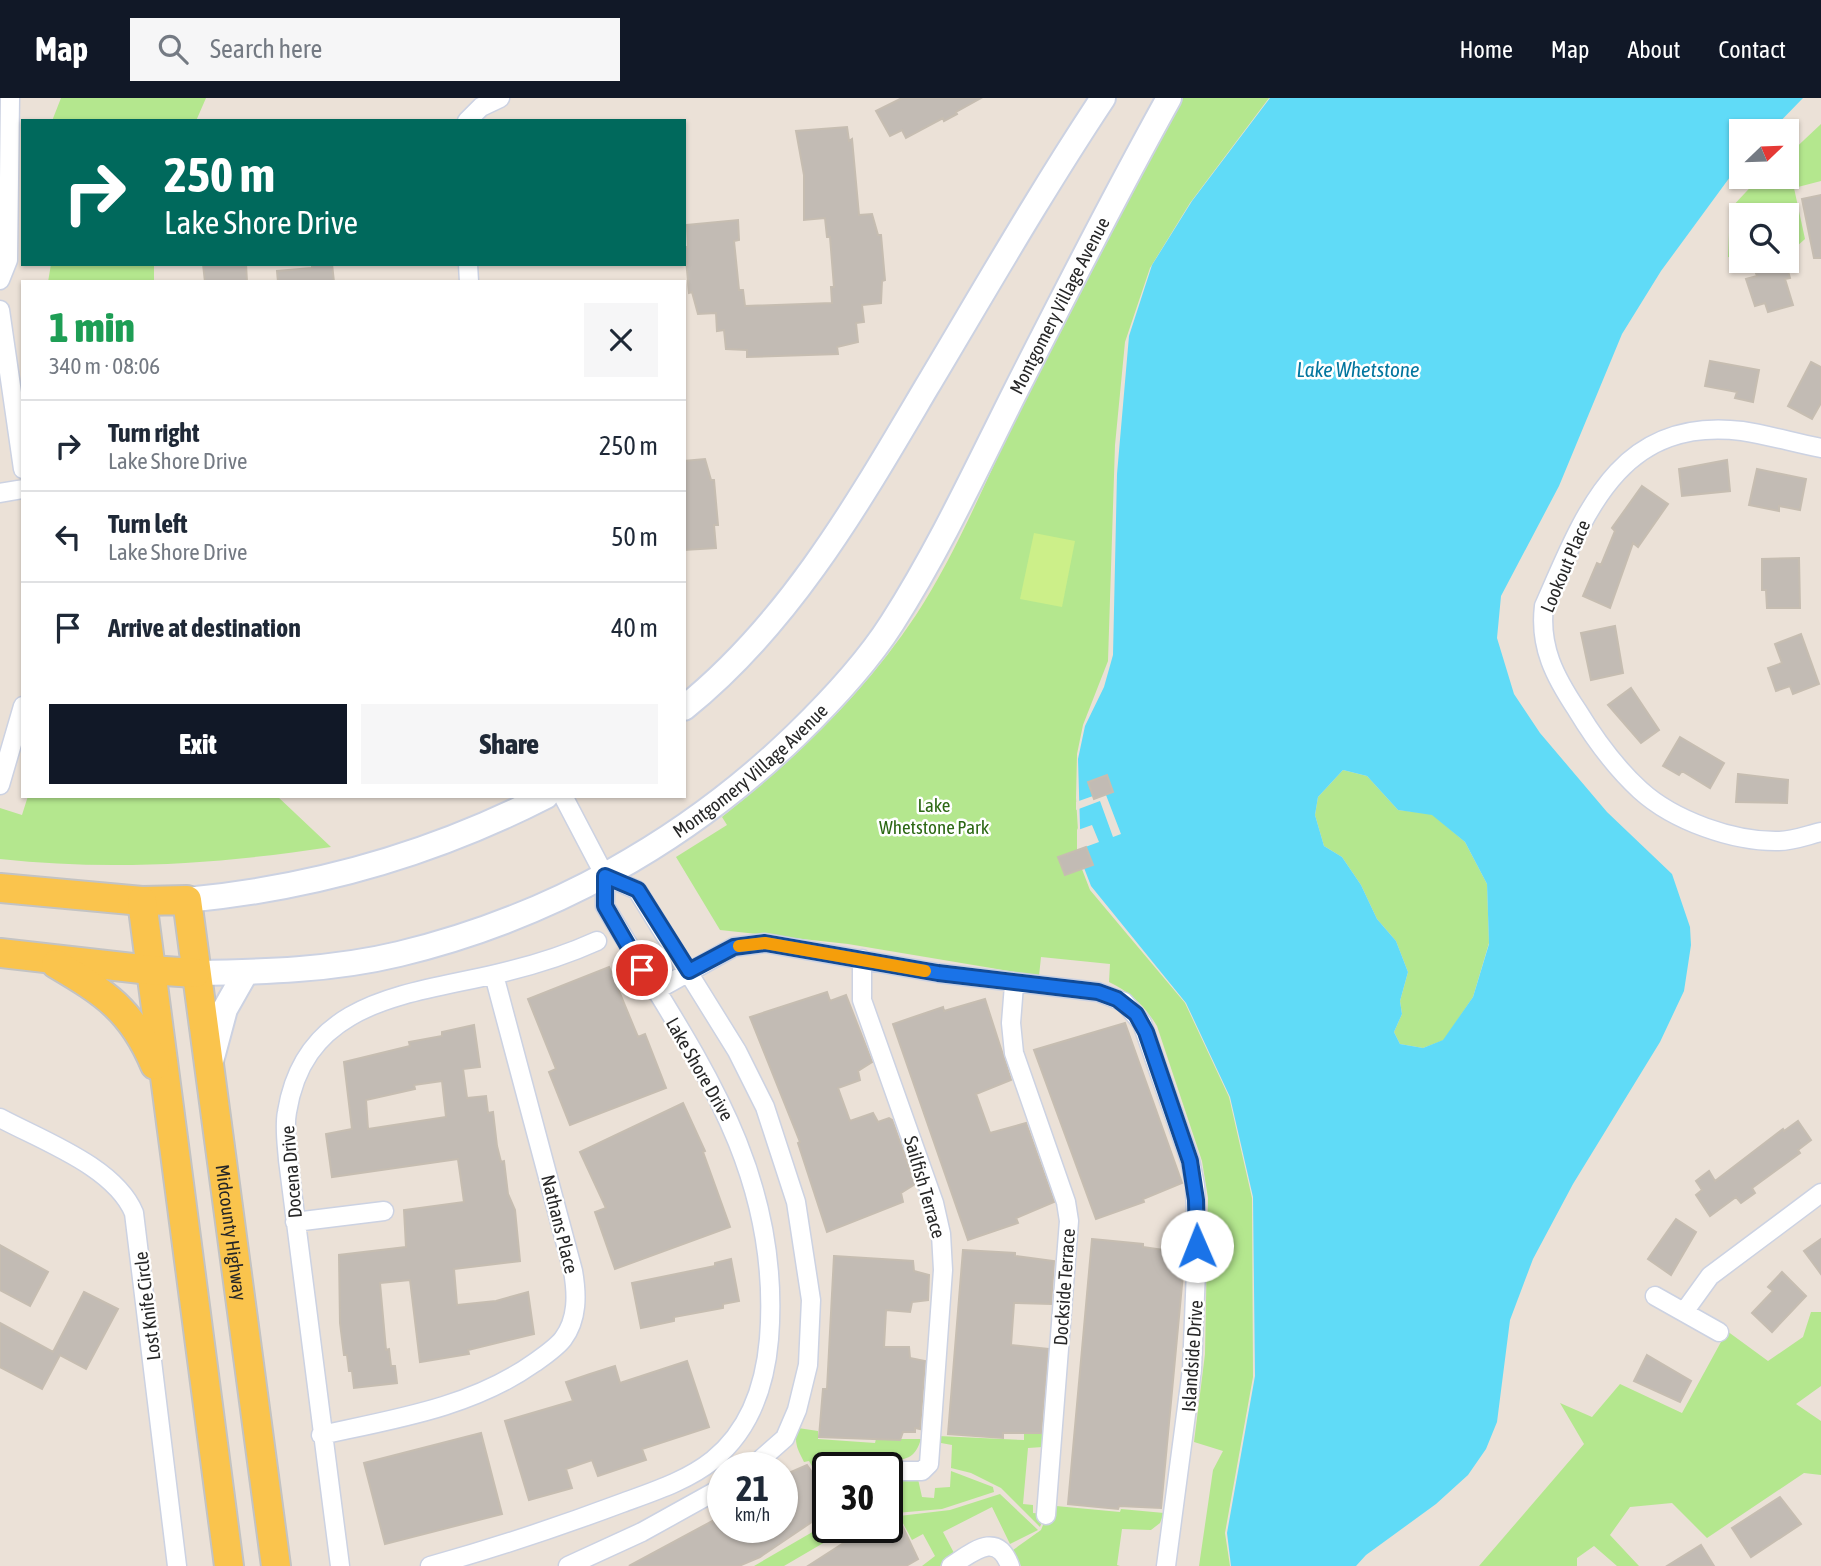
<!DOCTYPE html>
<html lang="en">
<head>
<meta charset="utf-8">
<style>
  :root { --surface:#fff; --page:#f6f6f7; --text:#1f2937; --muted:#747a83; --line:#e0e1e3; --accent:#111827 }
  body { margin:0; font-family:"Asap Condensed",sans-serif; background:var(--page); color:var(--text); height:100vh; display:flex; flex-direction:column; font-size:26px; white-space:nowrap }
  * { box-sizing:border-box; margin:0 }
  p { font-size:23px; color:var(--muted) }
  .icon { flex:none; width:38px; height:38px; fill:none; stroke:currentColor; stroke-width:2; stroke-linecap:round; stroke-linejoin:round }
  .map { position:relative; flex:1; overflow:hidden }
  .details { position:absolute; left:21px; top:182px; width:665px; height:518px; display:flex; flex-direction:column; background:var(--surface); border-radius:0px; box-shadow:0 2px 5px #0004 }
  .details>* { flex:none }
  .banner { position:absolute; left:21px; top:21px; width:665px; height:147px; border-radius:0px; box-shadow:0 2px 5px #0004; background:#00695c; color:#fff; overflow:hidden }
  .needle { width:46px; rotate:67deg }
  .fabs { position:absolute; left:1729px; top:21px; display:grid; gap:14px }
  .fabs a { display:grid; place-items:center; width:70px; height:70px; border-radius:0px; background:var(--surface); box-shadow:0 2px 5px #0004; font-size:35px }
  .speed { position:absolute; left:707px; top:1354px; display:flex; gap:14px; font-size:35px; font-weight:700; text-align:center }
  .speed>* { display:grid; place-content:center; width:91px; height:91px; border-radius:50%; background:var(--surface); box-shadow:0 2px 5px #0004; line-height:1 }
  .speed small { font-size:18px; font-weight:400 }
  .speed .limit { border:4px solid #111; border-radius:10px; background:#fff; color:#111 }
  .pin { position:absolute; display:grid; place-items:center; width:60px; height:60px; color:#fff; margin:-30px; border:4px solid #fff; border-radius:50%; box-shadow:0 2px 7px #0007 }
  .me { position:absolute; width:77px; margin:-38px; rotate:359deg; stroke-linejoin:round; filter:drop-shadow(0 0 5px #0008) }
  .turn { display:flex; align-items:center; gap:24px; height:147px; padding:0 28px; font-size:32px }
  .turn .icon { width:91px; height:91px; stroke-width:2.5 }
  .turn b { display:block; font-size:49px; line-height:60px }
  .round { display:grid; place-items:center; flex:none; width:74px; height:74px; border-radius:0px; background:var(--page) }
  .headline { display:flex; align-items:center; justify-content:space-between; height:119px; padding:0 28px }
  h1 { font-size:42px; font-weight:800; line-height:52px; color:#1e9e55 }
  .button { display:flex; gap:14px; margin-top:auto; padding:14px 28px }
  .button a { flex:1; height:80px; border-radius:0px; background:var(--accent); color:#fff; font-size:28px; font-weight:800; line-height:80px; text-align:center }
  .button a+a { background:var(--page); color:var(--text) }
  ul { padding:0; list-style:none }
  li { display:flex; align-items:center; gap:21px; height:91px; padding:0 28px; border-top:2px solid var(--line) }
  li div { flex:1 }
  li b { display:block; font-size:26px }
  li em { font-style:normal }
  header { display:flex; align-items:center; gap:42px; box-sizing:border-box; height:98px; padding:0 35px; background:var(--accent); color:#fff }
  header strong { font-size:33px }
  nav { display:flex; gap:38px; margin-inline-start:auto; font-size:24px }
  .search { width:490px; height:63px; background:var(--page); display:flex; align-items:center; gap:18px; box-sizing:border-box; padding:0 24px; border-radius:0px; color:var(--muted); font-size:26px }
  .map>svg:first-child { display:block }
  .green { fill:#b4e78e }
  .pitch { fill:#ccef89 }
  .water { fill:#60dbf7; fill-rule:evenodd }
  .pier { fill:#ebe1d7 }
  .building { fill:#c2bbb4; stroke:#c6bdb1; stroke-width:2; fill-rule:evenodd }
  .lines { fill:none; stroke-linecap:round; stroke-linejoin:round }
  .street-casing { stroke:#ccd2e2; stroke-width:21 }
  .secondary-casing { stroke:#ccd2e2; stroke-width:28 }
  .primary-casing { stroke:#c3c3c3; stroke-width:32 }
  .street { stroke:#fff; stroke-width:18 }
  .secondary { stroke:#fff; stroke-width:24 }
  .primary { stroke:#fac44d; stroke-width:28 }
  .route-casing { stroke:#114b97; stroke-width:18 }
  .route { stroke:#1a73e8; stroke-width:12 }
  .slow { stroke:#f59e0b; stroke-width:12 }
  .labels { text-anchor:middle; stroke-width:5; stroke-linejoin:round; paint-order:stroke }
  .street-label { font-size:19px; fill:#272727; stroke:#fff }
  .park-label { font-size:19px; fill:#2c6814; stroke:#fff }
  .water-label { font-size:21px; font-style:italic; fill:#03769f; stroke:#fff }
</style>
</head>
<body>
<header>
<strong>Map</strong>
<div class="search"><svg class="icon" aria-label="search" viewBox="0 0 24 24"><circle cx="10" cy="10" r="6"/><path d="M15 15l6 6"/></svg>Search here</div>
<nav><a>Home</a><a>Map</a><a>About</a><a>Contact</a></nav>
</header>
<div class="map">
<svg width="1821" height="1468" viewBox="0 0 1821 1468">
  <rect width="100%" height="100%" fill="#ebe1d7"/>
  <path class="green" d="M61 0H206L196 23H52Z
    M1183 0H1269L1190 105 1150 170 1125 244 1115 347 1108 563 1083 627 1077 656 1076 700 1080 766 1090 792 1185 905 1229 999 1252 1100 1253 1279 1225 1435 1230 1468H1199L1213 1372 1223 1353 1194 1344 1205 1256 1208 1100 1202 1063 1157 928C1144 907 1131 895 1109 884L1110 866 1041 859 1039 878 848 846 720 832 676 759 727 727 722 719C795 661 864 596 916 517 955 457 983 389 1014 324 1068 215 1123 106 1183 0Z
    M1821 26V83L1794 90 1805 141 1787 157V117H1741V162L1728 159 1730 111 1760 79H1787V58Z
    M51 166H154V184H48Z
    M1343 672 1367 678 1398 712 1432 716 1465 744 1487 786 1489 845 1473 899 1444 942 1423 950 1400 946 1394 934 1402 916 1400 903 1408 874 1396 843 1377 821 1361 787 1342 759 1324 748 1315 717 1318 699Z
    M28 698H277L331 749C220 766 112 773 0 761V710L22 717Z
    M1811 1214H1821V1288L1796 1306 1821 1323V1377L1804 1375 1707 1440 1672 1405 1630 1409 1610 1437 1639 1468H1617L1594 1448 1577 1460V1468H1479L1584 1346 1560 1305 1592 1319 1620 1286 1682 1315 1727 1233 1768 1263 1803 1239Z
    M798 1330 818 1333V1341L875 1345 876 1341H921C915 1361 905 1363 885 1362V1370H828V1395L809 1363 804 1364C798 1352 793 1344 798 1330Z
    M1024 1335 1045 1336 1043 1349 1028 1350 1023 1406 1033 1407V1415L1045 1416 1040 1429 1001 1390 971 1375 951 1370 952 1347 941 1345 938 1338 1024 1342Z
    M951 1373 993 1389 994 1394 942 1411 896 1415 890 1406 887 1408V1377L918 1381 922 1399 934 1400 935 1390 950 1389Z
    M1000 1396 1038 1432 1010 1446 992 1409 943 1434 954 1455 952 1461 940 1468H922L935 1458 923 1436 912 1442 899 1418 950 1412Z
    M1056 1408 1120 1414 1121 1411 1164 1415 1160 1425 1151 1432 1122 1431 1117 1467 1120 1468H1021L1013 1452 1041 1432 1047 1417H1055Z
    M828 1425V1430H849L784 1468H754Z"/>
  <path class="pitch" d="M1034 435 1075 443 1062 509 1020 501Z"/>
  <path class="water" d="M1270 0H1803L1771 33H1741V64L1661 173 1622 236 1559 388 1501 498 1497 540 1514 596 1540 635 1607 714 1672 776 1690 829 1691 847 1684 893 1660 944 1573 1086 1533 1161 1510 1222 1497 1324 1486 1351 1468 1377 1436 1406 1366 1457 1356 1468H1231L1227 1435 1255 1278 1253 1099 1230 999 1186 905 1091 788 1081 762 1078 661 1085 628 1104 589 1113 557 1117 376 1129 238 1152 167 1192 103ZM1343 672 1367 678 1398 712 1432 717 1465 744 1487 786 1489 846 1473 899 1443 942 1423 950 1400 946 1394 934 1402 916 1400 903 1408 874 1396 843 1377 821 1361 787 1342 759 1324 748 1315 717 1318 699Z"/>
  <path class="pier" d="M1107 677 1113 694 1106 697 1121 736 1113 739 1100 703 1076 712V704L1093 698 1088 684Z
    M1092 727 1099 744 1077 752V730L1078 732Z"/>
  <path class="building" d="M902 0H981L956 14 957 16 944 23 943 20 906 40 902 32 890 38 876 13Z
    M847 29 849 43 852 41 859 117 872 116 878 137H881L885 182 882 183 881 205 862 207 864 224 856 225 858 244 837 249 838 256 747 259V252L726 251 724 232 717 233 716 215 698 216 692 194 689 195 685 149H688L687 127 738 122 739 142 734 143 739 192H743L745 208 832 205 831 189H834L830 139H827L825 120 804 122V77L796 33Z
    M1821 97V160H1814L1802 101Z
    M1779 163H1785L1790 180 1785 181 1793 207 1768 214 1765 205 1755 208 1746 181 1757 178 1754 170Z
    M203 166H246L247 184H205Z
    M312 166H332L334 184H278L277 173 312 170Z
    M1710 263 1759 272 1753 304 1735 300 1737 294 1705 288Z
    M1811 264 1821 269V305L1812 321 1788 308Z
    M705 361 711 382H714L718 427H714L716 450 684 452V363Z
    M1727 362 1730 393 1682 398 1679 371Z
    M1757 371 1806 381 1800 412 1779 408V413L1749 407Z
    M1642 388 1668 406 1638 449 1633 445 1610 510 1583 498 1597 465 1601 467 1615 433 1612 430Z
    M1799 460 1800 510H1767L1766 492H1762V461Z
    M1615 528 1623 575 1591 582 1581 535Z
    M1801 536 1819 586 1793 596 1790 588 1776 593 1768 570 1782 565 1775 546Z
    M1631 590 1659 632 1641 645 1608 607Z
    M1680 639 1724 665 1710 690 1682 673 1679 677 1663 668Z
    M1738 676 1788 682 1787 705 1736 704Z
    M1107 677 1113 694 1094 701 1088 684Z
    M1086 749 1093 767 1065 777 1058 759Z
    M609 869 638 939 645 936 666 990 570 1027 549 974 556 971 528 901Z
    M827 894 830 903 846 897 872 964 858 973 860 982 838 990 850 1023 873 1015 878 1024 889 1020 892 1022 915 1086 901 1095 903 1104 827 1134 798 1045 800 1044 750 919Z
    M985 901 1011 982 976 996 990 1035 1026 1025 1054 1104 1016 1120 1018 1125 968 1142 893 926 943 909 944 913Z
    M1125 925 1182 1085 1143 1101 1144 1104 1096 1121 1034 952Z
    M474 927 480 969 463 971 467 1000 486 998 488 1015 493 1014 497 1048 501 1064 504 1063 508 1096 515 1112 520 1163 454 1171 457 1207 496 1203 528 1194 534 1236 468 1252 469 1256 420 1264 410 1182 380 1185 386 1252 389 1251 391 1268H395L397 1285 354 1290 352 1273H349L347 1257H344L340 1225 339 1157 406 1149 404 1112 464 1104 458 1061 332 1079 326 1036 352 1031 344 964 410 948 409 944 442 938V934ZM442 983 446 1019 368 1031 366 1002 415 991 414 987Z
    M683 1005 705 1053 703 1054 730 1129 615 1171 595 1114 606 1110 580 1054Z
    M1798 1023 1811 1042 1798 1052 1800 1055 1752 1090 1755 1095 1741 1105 1736 1099 1710 1118 1696 1097 1702 1092 1696 1083 1709 1073 1715 1083 1783 1031 1784 1033Z
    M1676 1121 1696 1134 1671 1177 1648 1161Z
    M1092 1141 1143 1146V1149L1185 1155 1161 1410 1119 1408 1118 1411 1068 1406Z
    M1821 1141V1176L1804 1153Z
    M0 1147 48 1174 30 1208 0 1192Z
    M963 1152 1015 1155V1158L1054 1163 1051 1206 1014 1205 1011 1247 1048 1251 1041 1335H1003V1340L948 1336Z
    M834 1158 913 1163 914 1173 929 1177 928 1202 912 1204 910 1214 886 1212 884 1249H909L910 1260 925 1263 920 1331 915 1330V1334H903L900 1342 819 1339 823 1291H827Z
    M731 1161 739 1203 723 1206V1210L674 1219V1223L641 1230 632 1185 715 1168V1165Z
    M1782 1174 1806 1198 1772 1234 1752 1215 1773 1193 1768 1189Z
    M84 1194 118 1211 86 1271 60 1257 42 1291 0 1269V1225L53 1254Z
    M1647 1257 1691 1283 1680 1304 1634 1283Z
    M687 1263 709 1329 642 1351 646 1362 598 1378 592 1362 566 1371 572 1390 529 1402 505 1323 573 1303 566 1284 590 1276 615 1268 620 1285Z
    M481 1335 502 1416 385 1446 364 1365Z
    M807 1367 828 1398V1413L760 1459 739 1468H629L716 1421 718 1424 723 1421V1430H782V1378Z
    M1780 1399 1801 1426 1751 1459 1732 1430Z
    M887 1408 897 1425 900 1423 918 1461 906 1468H808L867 1430H887Z
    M1701 1447 1714 1468H1667Z"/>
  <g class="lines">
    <defs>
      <path id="street" d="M467 23 481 9 500 0
        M468 166 469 184
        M0 182 8 162 10 0
        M0 212 23 371
        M1821 350C1795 345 1768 337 1742 333 1619 318 1585 415 1544 508 1539 549 1555 579 1577 612 1594 640 1616 670 1640 692 1674 723 1734 744 1779 743 1793 743 1808 737 1821 734
        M0 395 23 391
        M0 687 23 608
        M605 778 637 792 737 953 765 1009 796 1104 811 1202 808 1267 797 1312 785 1340 751 1370
        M862 861V902L934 1105 941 1136 943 1172 929 1366 922 1373H890
        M1014 887 1011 925 1014 955 1066 1104 1069 1123 1046 1417
        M655 893 734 849 765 845 938 875 1098 894 1124 904 1142 925 1190 1063 1195 1087 1197 1148 1192 1271 1166 1468
        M0 1020C43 1043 115 1069 134 1115L177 1468
        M295 1124 384 1113
        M1655 1198 1719 1234
        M1684 1214 1710 1178 1821 1095
        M321 1337C395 1321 472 1309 534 1265 544 1258 556 1250 563 1241 578 1221 577 1196 573 1173L494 877
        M340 1468 288 1062C287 1047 284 1029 287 1014 305 902 406 897 496 876 531 868 564 858 597 843
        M430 1468C495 1450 558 1429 622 1405 652 1394 687 1383 713 1362 750 1332 765 1288 769 1241 783 1067 689 950 605 808V778L563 698
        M568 1468 642 1434 723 1389
        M951 1468C973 1454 997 1432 1010 1468"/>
      <g id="secondary">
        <path d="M684 610C790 525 858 405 926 290 984 193 1040 95 1103 0"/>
        <path d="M187 802C314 790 433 756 546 698"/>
        <path id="s1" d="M195 875C263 874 333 872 399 856 549 820 685 744 796 637 831 603 866 566 892 525 938 453 974 376 1012 300 1063 199 1114 99 1169 0"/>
        <path d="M210 967 225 911 246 874"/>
      </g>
      <g id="primary">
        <path id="s2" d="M0 790 142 803 187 802 276 1468"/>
        <path d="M142 803 229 1468"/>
        <path d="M0 855 150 872 195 875"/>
        <path d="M56 866C105 895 132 912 155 967"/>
      </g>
    </defs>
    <use href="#street" class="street-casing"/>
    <use href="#secondary" class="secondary-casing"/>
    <use href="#primary" class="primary-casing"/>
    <use href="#street" class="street"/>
    <use href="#secondary" class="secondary"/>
    <use href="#primary" class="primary"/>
  </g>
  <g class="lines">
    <defs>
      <path id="route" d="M642 872 605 808V778L638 792 689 873 734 849 765 845 938 875 1098 894 1117 901 1136 916 1146 934 1190 1063 1196 1102 1197 1148"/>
    </defs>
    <use href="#route" class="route-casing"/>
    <use href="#route" class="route"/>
    <path class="slow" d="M739 848 765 845 925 873"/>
  </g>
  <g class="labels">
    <g class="street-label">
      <text dy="7" stroke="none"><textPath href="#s1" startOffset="1171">Montgomery Village Avenue</textPath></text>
      <text transform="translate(1565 468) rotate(-67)" y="7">Lookout Place</text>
      <text dy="7" stroke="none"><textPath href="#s1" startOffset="606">Montgomery Village Avenue</textPath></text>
      <text transform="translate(700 971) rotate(60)" y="7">Lake Shore Drive</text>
      <text transform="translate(291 1074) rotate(-95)" y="7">Docena Drive</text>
      <text transform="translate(925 1089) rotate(74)" y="7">Sailfish Terrace</text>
      <text transform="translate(560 1126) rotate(76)" y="7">Nathans Place</text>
      <text dy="7" stroke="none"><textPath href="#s2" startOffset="523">Midcounty Highway</textPath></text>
      <text transform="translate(1064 1189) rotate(-86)" y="7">Dockside Terrace</text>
      <text transform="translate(147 1208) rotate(-97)" y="7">Lost Knife Circle</text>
      <text transform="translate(1192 1258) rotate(-86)" y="7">Islandside Drive</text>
    </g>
    <g class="park-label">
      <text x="934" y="714">Lake<tspan x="934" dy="22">Whetstone Park</tspan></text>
    </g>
    <g class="water-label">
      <text x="1358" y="279">Lake Whetstone</text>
    </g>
  </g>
</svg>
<div class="fabs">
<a><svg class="needle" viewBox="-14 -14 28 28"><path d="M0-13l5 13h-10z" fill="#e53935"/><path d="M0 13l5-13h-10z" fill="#747a83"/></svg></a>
<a><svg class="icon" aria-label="search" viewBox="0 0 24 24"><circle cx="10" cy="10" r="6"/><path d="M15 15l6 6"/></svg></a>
</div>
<div class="speed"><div>21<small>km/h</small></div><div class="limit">30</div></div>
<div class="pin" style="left:642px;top:872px;background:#d93025"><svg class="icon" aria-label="arrive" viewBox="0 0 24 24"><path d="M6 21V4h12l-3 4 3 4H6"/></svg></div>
<svg class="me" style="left:1197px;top:1148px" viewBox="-20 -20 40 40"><circle r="19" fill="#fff"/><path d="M0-13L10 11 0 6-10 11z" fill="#1a73e8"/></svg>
<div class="banner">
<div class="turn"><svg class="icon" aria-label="right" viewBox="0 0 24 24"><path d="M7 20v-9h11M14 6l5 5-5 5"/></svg><div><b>250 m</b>Lake Shore Drive</div></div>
</div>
<section class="details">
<div class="headline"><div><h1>1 min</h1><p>340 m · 08:06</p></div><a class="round"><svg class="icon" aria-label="close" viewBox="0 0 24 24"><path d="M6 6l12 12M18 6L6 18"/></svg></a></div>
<ul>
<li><svg class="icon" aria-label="right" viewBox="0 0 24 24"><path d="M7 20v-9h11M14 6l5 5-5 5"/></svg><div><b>Turn right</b><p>Lake Shore Drive</p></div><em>250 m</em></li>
<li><svg class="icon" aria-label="left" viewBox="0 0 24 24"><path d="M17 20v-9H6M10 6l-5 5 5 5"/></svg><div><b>Turn left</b><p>Lake Shore Drive</p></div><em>50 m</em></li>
<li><svg class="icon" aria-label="arrive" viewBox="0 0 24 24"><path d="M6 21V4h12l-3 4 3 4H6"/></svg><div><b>Arrive at destination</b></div><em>40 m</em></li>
</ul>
<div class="button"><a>Exit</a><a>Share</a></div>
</section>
</div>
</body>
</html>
